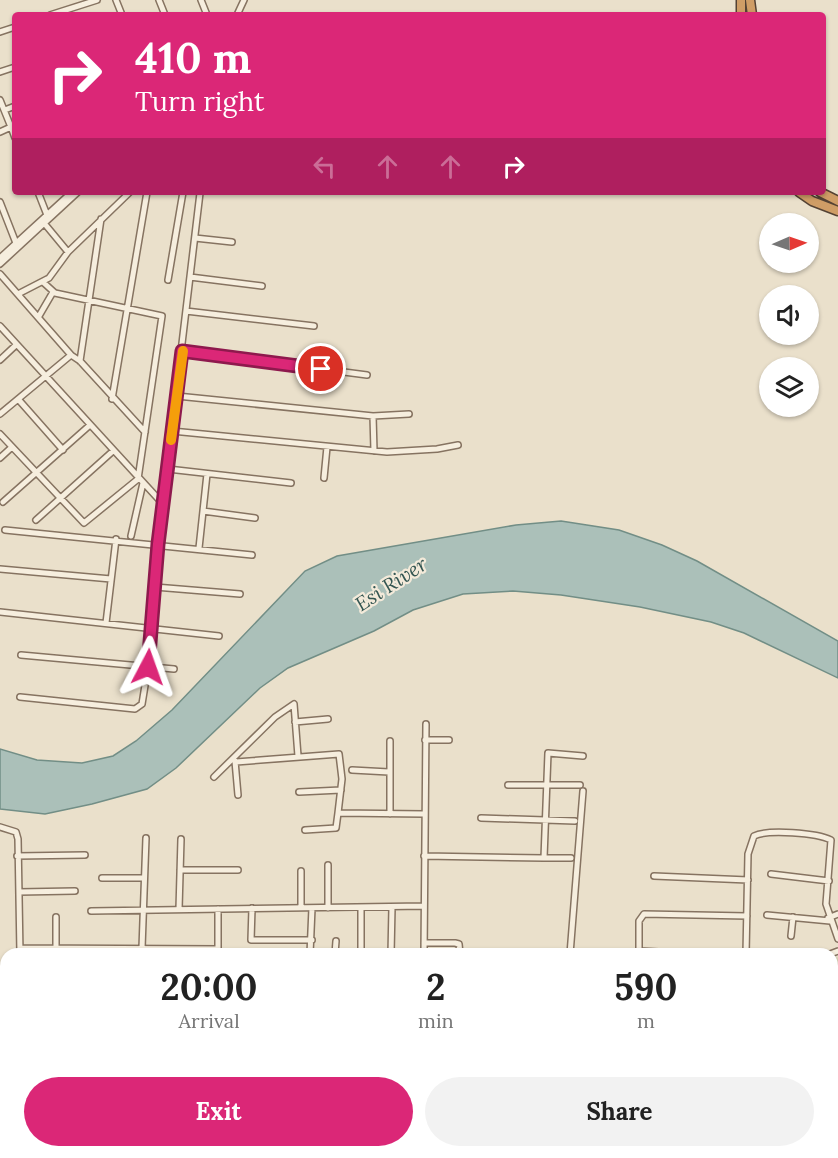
<!DOCTYPE html>
<html lang="en">
<head>
<meta charset="utf-8">
<style>
  :root { --surface:#fff; --page:#f2f2f2; --text:#222; --muted:#767676; --accent:#db2777 }
  body { margin:0; font-family:Lora,serif; background:var(--page); color:var(--text); height:100vh; display:flex; flex-direction:column; font-size:22px; white-space:nowrap }
  * { box-sizing:border-box; margin:0 }
  p { font-size:20px; color:var(--muted) }
  .icon { flex:none; width:33px; height:33px; fill:none; stroke:currentColor; stroke-width:2; stroke-linecap:round; stroke-linejoin:round }
  .map { position:relative; flex:1; overflow:hidden }
  .drawer { position:absolute; left:0px; top:948px; width:838px; height:210px; display:flex; flex-direction:column; background:var(--surface); border-radius:18px 18px 0 0; box-shadow:0 2px 4px #0004 }
  .drawer>* { flex:none }
  .hud { position:absolute; left:12px; top:12px; width:814px; height:183px; border-radius:6px; box-shadow:0 2px 4px #0004; background:#db2777; color:#fff; overflow:hidden }
  .needle { width:39px; rotate:88deg }
  .fabs { position:absolute; left:759px; top:213px; display:grid; gap:12px }
  .fabs a { display:grid; place-items:center; width:60px; height:60px; border-radius:50%; background:var(--surface); box-shadow:0 2px 4px #0004; font-size:30px }
  .pin { position:absolute; display:grid; place-items:center; width:51px; height:51px; color:#fff; margin:-26px; border:3px solid #fff; border-radius:50%; box-shadow:0 2px 6px #0007 }
  .me { position:absolute; width:66px; margin:-33px; rotate:4deg; stroke-linejoin:round; filter:drop-shadow(0 0 4px #0008) }
  .turn { display:flex; align-items:center; gap:21px; height:126px; padding:0 24px; font-size:27px }
  .turn .icon { width:78px; height:78px; stroke-width:2.5 }
  .turn b { display:block; font-size:42px; line-height:51px }
  .lanes { display:flex; align-items:center; height:57px; padding:0 24px; background:#0003; justify-content:center; gap:30px; direction:ltr }
  .lanes .off { opacity:.35 }
  .eta { display:flex; justify-content:space-evenly; align-items:center; height:102px; text-align:center }
  .eta b { font-size:36px; font-weight:700; line-height:42px }
  .action { display:flex; gap:12px; margin-top:auto; padding:12px 24px }
  .action a { flex:1; height:69px; border-radius:36px; background:var(--accent); color:#fff; font-size:24px; font-weight:700; line-height:69px; text-align:center }
  .action a+a { background:var(--page); color:var(--text) }
  .map>svg:first-child { display:block }
  .farmland { fill:#dfd8b9 }
  .water { fill:#abc0b9; stroke:#728e86; stroke-width:1.5 }
  .lines { fill:none; stroke-linecap:round; stroke-linejoin:round }
  .minor-casing { stroke:#867361; stroke-width:8 }
  .highway-casing { stroke:#544234; stroke-width:11 }
  .minor { stroke:#f6eede; stroke-width:5 }
  .highway { stroke:#cf9d66; stroke-width:8 }
  .route-casing { stroke:#8e194d; stroke-width:15 }
  .route { stroke:#db2777; stroke-width:10 }
  .slow { stroke:#f59e0b; stroke-width:10 }
  .labels { text-anchor:middle; stroke-width:4.5; stroke-linejoin:round; paint-order:stroke }
  .water-label { font-size:20px; font-style:italic; fill:#345652; stroke:#f3eada }
</style>
</head>
<body>
<div class="map">
<svg width="838" height="1158" viewBox="0 0 838 1158">
  <rect width="100%" height="100%" fill="#eae0cb"/>
  <path class="farmland" d="M838 957V1158H828V1152H832L833 959Z"/>
  <path class="water" d="M561 521 619 530 662 545 697 561 838 641V678L744 633 711 622 640 607 561 595 513 591 463 594 413 610 374 631 288 668 260 688 176 768 147 789 92 804 45 814 0 809V749L37 760 82 763 113 756 136 741 172 710 305 571 337 556 516 525Z"/>
  <g class="lines">
    <defs>
      <path id="minor" d="M116 0 122 15
        M159 0 165 15
        M201 0 207 15
        M50 15 97 0
        M237 15 244 0
        M0 32 15 27
        M0 72 15 67
        M0 100 11 127 0 132
        M5 110 15 106
        M11 127 15 138
        M38 192 47 215
        M0 202 16 243
        M44 223 68 252
        M195 238 232 242
        M0 258 72 192
        M0 264 78 192
        M0 274 71 355
        M190 277 262 286
        M168 280 183 192
        M18 294 49 278 68 252 130 192
        M186 311 314 326
        M39 316 53 292
        M0 326 163 504
        M182 351 367 375
        M0 360 16 345
        M80 361 101 219
        M177 396 373 416 409 414
        M18 399 63 450
        M112 399 147 192
        M0 414 71 355 80 361 145 432
        M373 416 374 451
        M172 431 387 452 437 449 458 445
        M0 434 84 523 138 479 162 316 55 293 44 283
        M0 458 12 447
        M168 469 291 483
        M324 478 327 447
        M3 502 90 425
        M203 511 255 518
        M36 520 113 451
        M5 530 252 555
        M131 536 143 483
        M199 548 207 474
        M0 569 111 579
        M155 587 240 594
        M0 612 219 636
        M106 623 116 539
        M21 655 174 669
        M20 697 135 709 142 704 148 667 158 544 200 193
        M295 722 328 719
        M425 740H449
        M235 761 238 795
        M236 762 339 754 342 779 338 813 424 814
        M352 770 389 772
        M214 777 275 717 294 704 298 756
        M508 785H580
        M299 792 341 790
        M390 814V741
        M481 818 575 821
        M0 827 16 832 18 839 20 954
        M305 830 336 828 338 813
        M17 856 85 855
        M424 856 544 858 548 753 583 756
        M544 858H571
        M328 865V908
        M180 870H238
        M301 871V908
        M771 874 829 881
        M654 876 748 880
        M102 878H144
        M19 892 75 891
        M252 908 251 940H312
        M361 908V954
        M179 909 181 839
        M91 911 424 906
        M767 915 830 921
        M56 917V948
        M828 918 838 914
        M791 936 793 917
        M424 943H455L459 944 460 954
        M20 948 218 949
        M142 948 146 838
        M639 951 697 954
        M218 954V909
        M310 954 312 908
        M335 954 336 941
        M391 954 392 907
        M424 954 426 724
        M570 954 583 791
        M639 954V921L644 914 747 916
        M746 954 748 854 754 836C768 829 817 833 831 840L826 904 838 939
        M830 954 838 951
        M0 986H6
        M832 987 838 1007
        M0 1030H6
        M832 1032 838 1030
        M0 1069H6
        M0 1117H6
        M312 1152H317
        M376 1152H382
        M424 1152V1158
        M748 1154 825 1153
        M0 1156 22 1157 25 1152
        M29 1158 30 1152
        M259 1158 260 1152
        M288 1158 291 1152
        M350 1158V1152
        M577 1158V1152
        M608 1158 615 1152"/>
      <path id="highway" d="M741 0V15
        M750 0 752 15
        M799 192 812 201 838 211
        M820 192 838 201"/>
    </defs>
    <use href="#minor" class="minor-casing"/>
    <use href="#highway" class="highway-casing"/>
    <use href="#minor" class="minor"/>
    <use href="#highway" class="highway"/>
  </g>
  <g class="lines">
    <defs>
      <path id="route" d="M148 667 158 544 182 351 321 369"/>
    </defs>
    <use href="#route" class="route-casing"/>
    <use href="#route" class="route"/>
    <path class="slow" d="M171 440 183 351"/>
  </g>
  <g class="labels">
    <g class="water-label">
      <text transform="translate(391 584) rotate(-33)" y="7">Esi River</text>
    </g>
  </g>
</svg>
<div class="fabs">
<a><svg class="needle" viewBox="-14 -14 28 28"><path d="M0-13l5 13h-10z" fill="#e53935"/><path d="M0 13l5-13h-10z" fill="#767676"/></svg></a>
<a><svg class="icon" aria-label="sound" viewBox="0 0 24 24"><path d="M4 9h4l5-4v14l-5-4H4zM17 9q2 3 0 6"/></svg></a>
<a><svg class="icon" aria-label="layers" viewBox="0 0 24 24"><path d="M12 4l9 5-9 5-9-5zM3 14l9 5 9-5"/></svg></a>
</div>
<div class="pin" style="left:321px;top:369px;background:#d93025"><svg class="icon" aria-label="arrive" viewBox="0 0 24 24"><path d="M6 21V4h12l-3 4 3 4H6"/></svg></div>
<svg class="me" style="left:148px;top:667px" viewBox="-20 -20 40 40"><path d="M0-17L14 15 0 8-14 15z" fill="#db2777" stroke="#fff" stroke-width="4"/></svg>
<div class="hud">
<div class="turn"><svg class="icon" aria-label="right" viewBox="0 0 24 24"><path d="M7 20v-9h11M14 6l5 5-5 5"/></svg><div><b>410 m</b>Turn right</div></div>
<div class="lanes"><svg class="icon off" aria-label="left" viewBox="0 0 24 24"><path d="M17 20v-9H6M10 6l-5 5 5 5"/></svg><svg class="icon off" aria-label="ahead" viewBox="0 0 24 24"><path d="M12 20V5M6 11l6-6 6 6"/></svg><svg class="icon off" aria-label="ahead" viewBox="0 0 24 24"><path d="M12 20V5M6 11l6-6 6 6"/></svg><svg class="icon" aria-label="right" viewBox="0 0 24 24"><path d="M7 20v-9h11M14 6l5 5-5 5"/></svg></div>
</div>
<section class="drawer">
<div class="eta">
<div><b>20:00</b><p>Arrival</p></div>
<div><b>2</b><p>min</p></div>
<div><b>590</b><p>m</p></div>
</div>
<div class="action"><a>Exit</a><a>Share</a></div>
</section>
</div>
</body>
</html>
